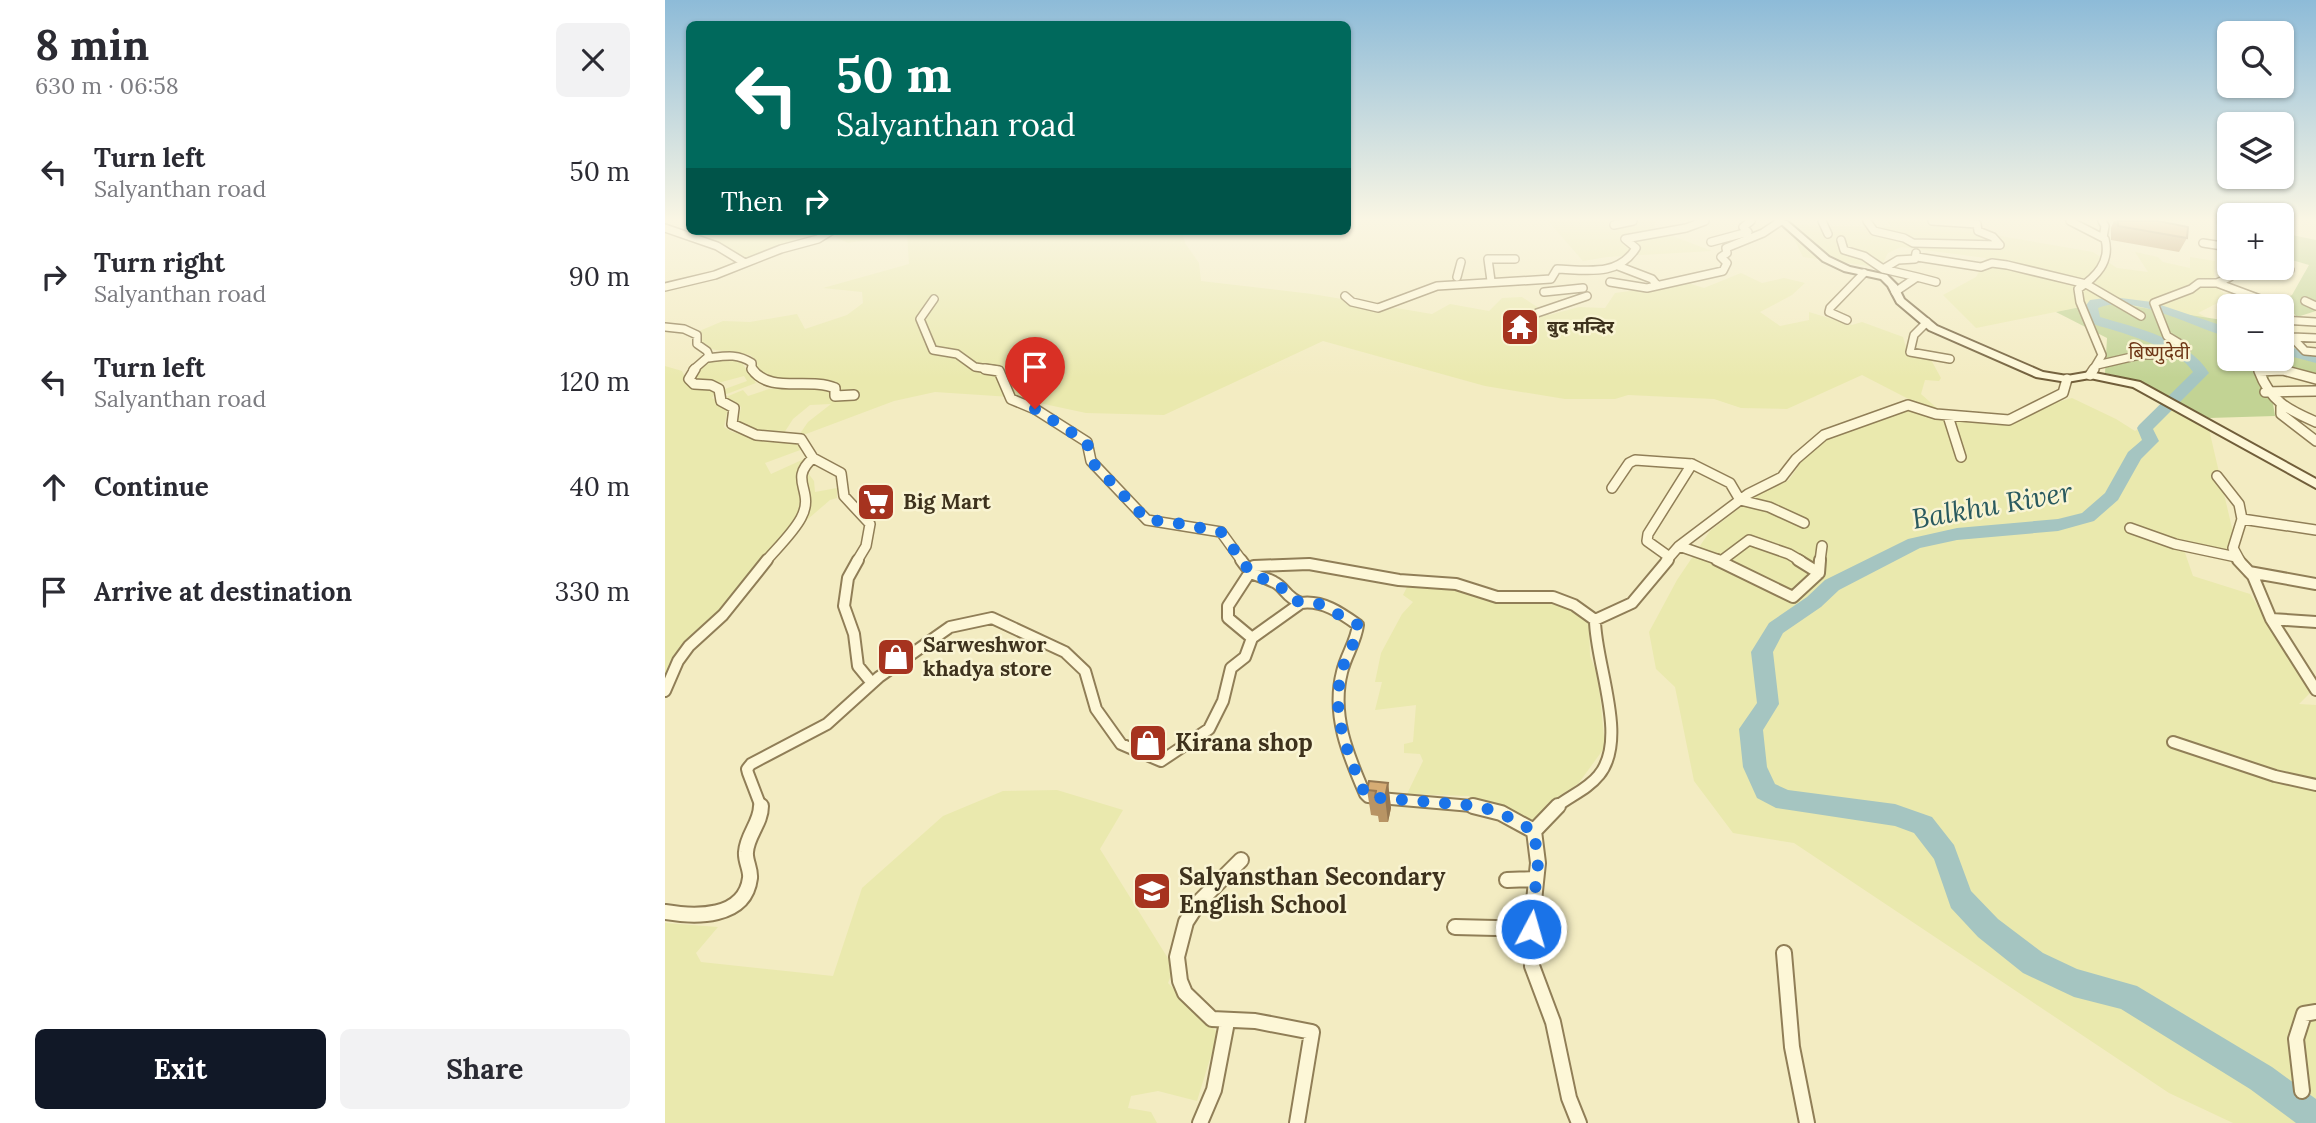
<!DOCTYPE html>
<html lang="en">
<head>
<meta charset="utf-8">
<style>
  :root { --surface:#fff; --page:#f2f2f3; --text:#2b2b33; --muted:#7c7c81; --accent:#111827 }
  body { margin:0; font-family:Lora,"Noto Sans Devanagari",serif; background:var(--page); color:var(--text); height:100vh; display:flex; flex-direction:column; font-size:26px; white-space:nowrap }
  * { box-sizing:border-box; margin:0 }
  p { font-size:23px; color:var(--muted) }
  .icon { flex:none; width:38px; height:38px; fill:none; stroke:currentColor; stroke-width:2; stroke-linecap:round; stroke-linejoin:round }
  .map { position:relative; flex:1; overflow:hidden }
  .sheet { display:flex; flex-direction:column; background:var(--surface); width:665px }
  .sheet>* { flex:none }
  .top-card { position:absolute; left:21px; top:21px; width:665px; height:214px; border-radius:10px; box-shadow:0 2px 5px #0004; background:#00695c; color:#fff; overflow:hidden }
  .controls { position:absolute; left:1552px; top:21px; display:grid; gap:14px }
  .controls a { display:grid; place-items:center; width:77px; height:77px; border-radius:10px; background:var(--surface); box-shadow:0 2px 5px #0004; font-size:35px }
  .pin { position:absolute; display:grid; place-items:center; width:60px; height:60px; color:#fff; margin:-72px -30px; border-radius:50% 50% 50% 0; rotate:-45deg; box-shadow:0 0 7px #0007 }
  .pin .icon { rotate:45deg }
  .me { position:absolute; width:77px; margin:-38px; rotate:6deg; stroke-linejoin:round; filter:drop-shadow(0 0 5px #0008) }
  .turn { display:flex; align-items:center; gap:24px; height:147px; padding:0 35px; font-size:32px }
  .turn .icon { width:91px; height:91px; stroke-width:2.5 }
  .turn b { display:block; font-size:49px; line-height:60px }
  .then { display:flex; align-items:center; height:66px; padding:0 35px; background:#0003; gap:14px; font-size:26px }
  .round { display:grid; place-items:center; flex:none; width:74px; height:74px; border-radius:10px; background:var(--page) }
  .overview { display:flex; align-items:center; justify-content:space-between; height:119px; padding:0 35px }
  h1 { font-size:42px; font-weight:700; line-height:52px }
  .primary-button { display:flex; gap:14px; margin-top:auto; padding:14px 35px }
  .primary-button a { flex:1; height:80px; border-radius:10px; background:var(--accent); color:#fff; font-size:28px; font-weight:700; line-height:80px; text-align:center }
  .primary-button a+a { background:var(--page); color:var(--text) }
  ul { padding:0; list-style:none }
  li { display:flex; align-items:center; gap:21px; height:105px; padding:0 35px }
  li div { flex:1 }
  li b { display:block; font-size:26px }
  li em { font-style:normal }
  main { display:flex; flex:1; min-height:0 }
  .map>svg:first-child { display:block }
  .farmland { fill:#eae9ae }
  .green { fill:#c2d394 }
  .lines { fill:none; stroke-linecap:round; stroke-linejoin:round }
  .river { fill:#a5c5c1; fill-rule:evenodd }
  .street-far3-casing { stroke:#907e57; stroke-width:10 }
  .street-far2-casing { stroke:#907e57; stroke-width:12 }
  .street-far1-casing { stroke:#907e57; stroke-width:14 }
  .street-casing { stroke:#907e57; stroke-width:18 }
  .secondary-casing { stroke:#715e3a; stroke-width:4 }
  .street-far3 { stroke:#fdf7d7; stroke-width:7 }
  .street-far2 { stroke:#fdf7d7; stroke-width:9 }
  .street-far1 { stroke:#fdf7d7; stroke-width:10 }
  .street { stroke:#fdf7d7; stroke-width:14 }
  .secondary { fill:#fdf7d7; fill-rule:evenodd }
  .wall { fill:#b89464 }
  .shaded-wall { fill:#967851 }
  .building { fill:#d6ac74; stroke:#967851; stroke-width:2 }
  .route { stroke:#1a73e8; stroke-width:12; stroke-dasharray:0 21.6 }
  .labels { text-anchor:middle; stroke-width:5; stroke-linejoin:round; paint-order:stroke }
  .far-poi-label { font-size:18px; font-weight:bold; fill:#3e321d; stroke:#f9f4d3; text-anchor:start }
  .far-neighbourhood-label { font-size:19px; fill:#6f3717; stroke:#f9f4d3 }
  .poi-label { font-size:21px; font-weight:bold; fill:#3e321d; stroke:#f9f4d3; text-anchor:start }
  .near-poi-label { font-size:24px; font-weight:bold; fill:#3e321d; stroke:#f9f4d3; text-anchor:start }
  .near-water-label { font-size:28px; font-style:italic; fill:#2a5a5f; stroke:#f9f4d3 }
</style>
</head>
<body>
<main>
<section class="sheet">
<div class="overview"><div><h1>8 min</h1><p>630 m · 06:58</p></div><a class="round"><svg class="icon" aria-label="close" viewBox="0 0 24 24"><path d="M6 6l12 12M18 6L6 18"/></svg></a></div>
<ul>
<li><svg class="icon" aria-label="left" viewBox="0 0 24 24"><path d="M17 20v-9H6M10 6l-5 5 5 5"/></svg><div><b>Turn left</b><p>Salyanthan road</p></div><em>50 m</em></li>
<li><svg class="icon" aria-label="right" viewBox="0 0 24 24"><path d="M7 20v-9h11M14 6l5 5-5 5"/></svg><div><b>Turn right</b><p>Salyanthan road</p></div><em>90 m</em></li>
<li><svg class="icon" aria-label="left" viewBox="0 0 24 24"><path d="M17 20v-9H6M10 6l-5 5 5 5"/></svg><div><b>Turn left</b><p>Salyanthan road</p></div><em>120 m</em></li>
<li><svg class="icon" aria-label="ahead" viewBox="0 0 24 24"><path d="M12 20V5M6 11l6-6 6 6"/></svg><div><b>Continue</b></div><em>40 m</em></li>
<li><svg class="icon" aria-label="arrive" viewBox="0 0 24 24"><path d="M6 21V4h12l-3 4 3 4H6"/></svg><div><b>Arrive at destination</b></div><em>330 m</em></li>
</ul>
<div class="primary-button"><a>Exit</a><a>Share</a></div>
</section>
<div class="map">
<svg width="1651" height="1123" viewBox="0 0 1651 1123">
  <rect width="100%" height="100%" fill="#f3ecc2"/>
  <path class="farmland" d="M883 221H991L989 229 1047 251 942 257 918 261Z
    M1222 221H1302L1313 232 1428 252 1452 268 1483 272 1470 252 1493 257 1498 262 1525 268V257L1550 261 1549 286 1564 297 1533 313 1547 320 1440 302 1311 328 1278 295 1311 277 1321 258 1236 247 1223 253 1217 265 1204 266 1138 257 1122 225 1226 227Z
    M29 231H142L149 237 83 259Z
    M172 231H517L520 243 534 263 536 281 647 294 767 314 785 304 824 311 837 298 857 297 884 315 914 307 940 308 950 293 1023 283 1039 288 1076 273 1097 283 1119 278 1140 283 1127 295 1095 312 1115 326 1144 320V312L1187 325 1197 322 1238 337 1243 354 1265 358 1276 378 1274 381 1260 380 1256 394 1274 410 1263 409 1197 375 1122 409 1076 408 1049 399 963 395 950 399H900L820 386 658 341 499 415 421 413 346 397 270 392 229 401 141 434 134 435 143 422 166 404 145 405 128 419 119 433 87 430 73 423 76 407 61 397 78 390 83 396 104 389 142 384 164 389 167 399 193 398 194 392 176 393 171 382 162 380H106L92 369V361L85 355 38 348 32 332 58 321 85 322 132 314 140 329 182 315 198 303 197 292 158 288 244 264 242 234 183 243 166 235Z
    M74 359 91 383 59 395 60 389 82 381 79 376 53 383 34 384 26 376 45 360Z
    M0 366 17 371 25 387 52 391 47 398 63 408 59 427 67 432 100 440 131 441 138 449 100 463 106 474 139 459 143 463 140 469 149 481 150 492 172 488V498L165 500 136 525 23 650 0 694Z
    M1407 398 1451 419 1470 431 1506 406 1543 425 1570 541 1571 557 1518 547 1528 576 1585 594 1647 691 1634 704 1651 705V1123H1568L1504 1093 1129 843 1068 833 1029 781 1010 687 991 669 984 632 1012 580 1045 531 1090 496 1124 480 1138 459 1161 439 1245 409 1272 417 1321 423 1349 422 1385 404Z
    M744 583 886 601 909 608 924 621 925 656 933 676 940 747 913 784 883 803 867 824 835 806 803 796 742 794 758 761 755 754 739 753V744L748 742 751 705 710 710 717 682H710L716 653 737 614 748 602 738 595Z
    M392 790 458 810 435 849 509 968 503 983 553 1033 532 1101 493 1091 466 1096 463 1108 486 1112 492 1123H0V923L53 927 31 953 36 962 168 976 197 888 278 816 338 791Z"/>
  <path class="green" d="M1617 233 1651 240V311L1632 317 1616 300 1627 295 1644 265 1617 257Z
    M1440 302 1564 321V359H1617V349L1651 362V378L1601 361 1610 416 1544 418 1475 382 1440 373 1442 338 1391 312Z"/>
  <g class="lines">
    <path class="river" d="M1448 297 1487 302 1564 328V337C1527 328 1470 293 1433 308L1435 317C1471 328 1524 339 1544 373L1488 429 1494 441 1476 459 1453 500 1429 521 1393 531 1292 540 1255 548 1174 590 1156 607 1118 633 1108 652 1114 704 1098 730 1102 767 1110 784 1123 790 1230 804 1267 817 1289 845 1306 891 1333 919 1378 953 1412 969 1472 986 1607 1067 1651 1099V1123H1631L1585 1089 1456 1009 1409 997 1358 973 1313 937 1286 908 1269 859 1249 833 1230 826 1111 808 1092 798 1078 767 1074 729 1092 703 1086 652 1104 623 1142 597 1160 580 1243 539 1292 528 1393 519 1417 513 1440 493 1463 452 1477 440 1472 428 1474 425 1528 372C1514 347 1451 331 1424 323L1419 308 1425 300Z
      M1617 345 1651 354V363L1617 354Z"/>
    <defs>
      <path id="street-far3" d="M1157 221 1163 234
        M1202 221 1209 231 1239 238 1248 243 1335 245 1328 237 1313 231 1312 224 1267 221
        M1405 221 1440 239C1446 262 1431 277 1413 289L1415 302 1437 355 1428 370
        M1437 221 1440 226 1438 238
        M1556 221 1564 229
        M949 225 968 221
        M0 228 52 246 80 263
        M1176 240 1179 250 1199 256 1218 269 1252 277
        M1046 242 1083 232 1078 227 1086 221
        M1538 243 1564 247
        M1252 257 1316 267 1327 263 1342 265 1421 284 1476 316
        M953 266 987 279 992 285
        M1564 268 1565 277 1552 283 1603 302 1593 306
        M1615 268 1625 270
        M1218 269 1233 260 1250 259 1251 253
        M792 277 796 262
        M826 281 823 259H850
        M945 282 982 288 1058 271 1062 263 1056 257 1062 253 1061 248 1098 233 1116 221
        M0 287 50 275 116 249 153 239 166 231
        M879 292 918 288
        M1230 292 1252 277 1271 282
        M680 296 687 302 713 308 772 286 886 279 892 269C922 270 953 277 971 248L960 239 1021 228 1040 221
        M269 299 255 319 268 350 292 354 310 367 331 370
        M1640 301 1651 306
        M872 313 922 296
        M1182 320 1164 312 1165 308 1199 273
        M1617 320 1651 322
        M1262 322 1249 335 1245 352 1285 359
        M0 327 19 329 32 335V344L42 351 44 356 28 370
        M1617 327 1640 351 1651 352
        M1627 337 1651 338
        M1522 348 1502 336 1489 303 1526 289 1534 283H1552
        M43 358C60 356 72 353 87 363V370
        M1578 359 1620 370
        M1432 365 1475 355H1508L1522 348
        M1606 370H1618"/>
      <path id="street-far2" d="M30 369 24 379 29 384 46 385 54 389 56 401 69 408 67 424 91 435 136 439 148 458 176 473 179 496 205 524 201 546 192 561
        M87 369C104 394 144 377 170 388V396L189 395
        M320 369 334 371 346 399 370 409 422 442 426 461 482 520 556 532 577 561
        M1614 369 1651 379
        M1618 370 1594 371C1605 401 1623 410 1651 422
        M1425 375 1429 369
        M1600 392 1650 391
        M1616 407V414L1651 441
        M1283 416 1296 457
        M1552 476 1574 504 1577 519
        M947 488 964 463 970 460 1027 464
        M1465 528 1510 544 1571 557
        M1014 546 1057 561
        M1003 556 982 541 983 534 1027 464 1065 483 1075 500 1104 507 1139 523
        M101 561C112 548 128 533 136 518 151 490 122 481 148 458
        M1001 561 1014 546 1083 494 1117 477 1131 459 1159 435 1243 405 1271 414 1344 420 1398 393 1402 379
        M1056 561 1084 540 1124 554 1136 561
        M1155 561 1157 546
        M1575 561 1568 548 1577 519 1651 530"/>
      <path id="street-far1" d="M193 560 183 578 179 606 189 634 193 666 207 683
        M576 560C591 581 590 572 609 582 620 587 620 597 636 603
        M1052 560 1128 597 1154 573 1155 560
        M1133 560 1154 573
        M1573 560 1588 576 1606 619 1651 690
        M1584 572 1651 584
        M1606 619 1651 622
        M587 638 563 618V606L589 566 644 564 734 580 791 584 832 597H888L909 605 930 620
        M0 691 13 661 24 646 58 615 102 560
        M1508 742 1610 776 1651 785
        M96 807 83 773 82 769 86 764 162 724 214 677 285 627 327 618 400 652 420 671 431 709 456 744 496 761 544 729 558 701 566 668 580 657 587 638 636 603C658 600 676 613 693 625 691 642 681 655 677 672 666 715 683 755 700 794L703 797 818 807
        M891 807C905 796 923 789 934 775 964 739 930 663 930 620L967 603 1003 560"/>
      <path id="street" d="M808 806 836 813 869 831 873 863 866 929 867 966 888 1022 904 1098 914 1123
        M869 831 893 806
        M576 860 534 902 521 922 512 957 515 981 520 993 547 1019 590 1021 647 1032 632 1123
        M842 880 871 879
        M0 912C30 917 80 919 85 878 86 869 80 861 81 852 82 835 96 823 96 806
        M790 927 866 929
        M1119 953 1127 1047 1142 1123
        M1637 1091 1631 1039 1639 1014 1651 1012
        M535 1123 549 1090 562 1022"/>
      <path id="secondary" d="M1113 221H1122L1164 257 1185 267 1222 275 1232 285 1239 299 1272 326 1378 372 1402 376 1425 372 1475 382 1651 479V488L1468 387 1425 378 1402 382 1371 377 1264 330 1232 303 1223 286 1216 279 1179 271 1158 261Z"/>
    </defs>
    <use href="#street-far3" class="street-far3-casing"/>
    <use href="#street-far2" class="street-far2-casing"/>
    <use href="#street-far1" class="street-far1-casing"/>
    <use href="#street" class="street-casing"/>
    <use href="#secondary" class="secondary-casing"/>
    <use href="#street-far3" class="street-far3"/>
    <use href="#street-far2" class="street-far2"/>
    <use href="#street-far1" class="street-far1"/>
    <use href="#street" class="street"/>
    <use href="#secondary" class="secondary"/>
  </g>
  <path class="wall" d="M1449 221H1493L1522 238 1514 252 1446 240V228Z
    M723 783 726 808 723 822H714L713 816 706 815 702 790Z"/>
  <path class="shaded-wall" d="M723 783 726 808 723 822 720 798Z"/>
  <path class="building" d="M1453 221H1493L1523 227 1522 238 1453 226Z
    M704 781 723 783 720 798 710 797 711 791 702 790Z"/>
  <linearGradient id="sky" x2="0" y2="1"><stop stop-color="#8dbbd8"/><stop offset="0.58" stop-color="#faf6e4"/><stop offset="1" stop-color="#faf6e4" stop-opacity="0"/></linearGradient>
  <rect width="1651" height="378" fill="url(#sky)"/>
  <g class="lines">
    <path class="route" d="M370 409 422 442 426 461 482 520 507 522 556 532 588 576 611 582 629 601 652 603 693 625C693 640 680 656 677 671 665 715 683 754 700 794L703 797 813 806 836 813 869 831 873 863 866 929"/>
  </g>
  <defs>
    <symbol id="temple-square" viewBox="-11 -11 22 22"><rect x="-9" y="-9" width="18" height="18" rx="4" fill="#a6331f" stroke="#f9f4d3"/><path d="M0-6L5-2H3V0L6.5 2.5H4V6H1.5V3h-3V6H-4V2.5H-6.5L-3 0V-2H-5Z" fill="#fff"/></symbol>
    <symbol id="supermarket-square" viewBox="-11 -11 22 22"><rect x="-9" y="-9" width="18" height="18" rx="4" fill="#a6331f" stroke="#f9f4d3"/><path d="M-6-5.5h2.5l.6 2H6L4.5 2H-2.5L-4.4-4H-6ZM-1.5 3.2a1.3 1.3 0 1 0 .1 0ZM3 3.2a1.3 1.3 0 1 0 .1 0Z" fill="#fff"/></symbol>
    <symbol id="shop-square" viewBox="-11 -11 22 22"><rect x="-9" y="-9" width="18" height="18" rx="4" fill="#a6331f" stroke="#f9f4d3"/><path d="M-5-2.5h2.3a2.7 3.5 0 0 1 5.4 0H5L5.5 6h-11ZM-1.5-2.5h3a1.5 2.3 0 0 0-3 0Z" fill="#fff"/></symbol>
    <symbol id="school-square" viewBox="-11 -11 22 22"><rect x="-9" y="-9" width="18" height="18" rx="4" fill="#a6331f" stroke="#f9f4d3"/><path d="M0-5L7-2L0 1L-7-2ZM-4 1L0 2.5L4 1V4Q0 6-4 4Z" fill="#fff"/></symbol>
  </defs>
  <g fill-rule="evenodd">
    <use href="#temple-square" x="833" y="305" width="44" height="44"/>
    <use href="#supermarket-square" x="189" y="480" width="44" height="44"/>
    <use href="#shop-square" x="209" y="635" width="44" height="44"/>
    <use href="#shop-square" x="461" y="721" width="44" height="44"/>
    <use href="#school-square" x="465" y="869" width="44" height="44"/>
  </g>
  <g class="labels">
    <g class="far-poi-label">
      <text x="882" y="333">बुद मन्दिर</text>
    </g>
    <g class="far-neighbourhood-label">
      <text x="1494" y="359">बिष्णुदेवी</text>
    </g>
    <g class="poi-label">
      <text x="238" y="509">Big Mart</text>
      <text x="258" y="652">Sarweshwor<tspan x="258" dy="24">khadya store</tspan></text>
    </g>
    <g class="near-poi-label">
      <text x="510" y="751">Kirana shop</text>
      <text x="514" y="885">Salyansthan Secondary<tspan x="514" dy="28">English School</tspan></text>
    </g>
    <g class="near-water-label">
      <text transform="translate(1327 505) rotate(-10)" y="10">Balkhu River</text>
    </g>
  </g>
</svg>
<div class="controls">
<a><svg class="icon" aria-label="search" viewBox="0 0 24 24"><circle cx="10" cy="10" r="6"/><path d="M15 15l6 6"/></svg></a>
<a><svg class="icon" aria-label="layers" viewBox="0 0 24 24"><path d="M12 4l9 5-9 5-9-5zM3 14l9 5 9-5"/></svg></a>
<a>+</a>
<a>−</a>
</div>
<div class="pin" style="left:370px;top:409px;background:#d93025"><svg class="icon" aria-label="arrive" viewBox="0 0 24 24"><path d="M6 21V4h12l-3 4 3 4H6"/></svg></div>
<svg class="me" style="left:866px;top:929px" viewBox="-20 -20 40 40"><circle r="17" fill="#1a73e8" stroke="#fff" stroke-width="3"/><path d="M0-11L8 9 0 5-8 9z" fill="#fff"/></svg>
<div class="top-card">
<div class="turn"><svg class="icon" aria-label="left" viewBox="0 0 24 24"><path d="M17 20v-9H6M10 6l-5 5 5 5"/></svg><div><b>50 m</b>Salyanthan road</div></div>
<div class="then">Then<svg class="icon" aria-label="right" viewBox="0 0 24 24"><path d="M7 20v-9h11M14 6l5 5-5 5"/></svg></div>
</div>
</div>
</main>
</body>
</html>
